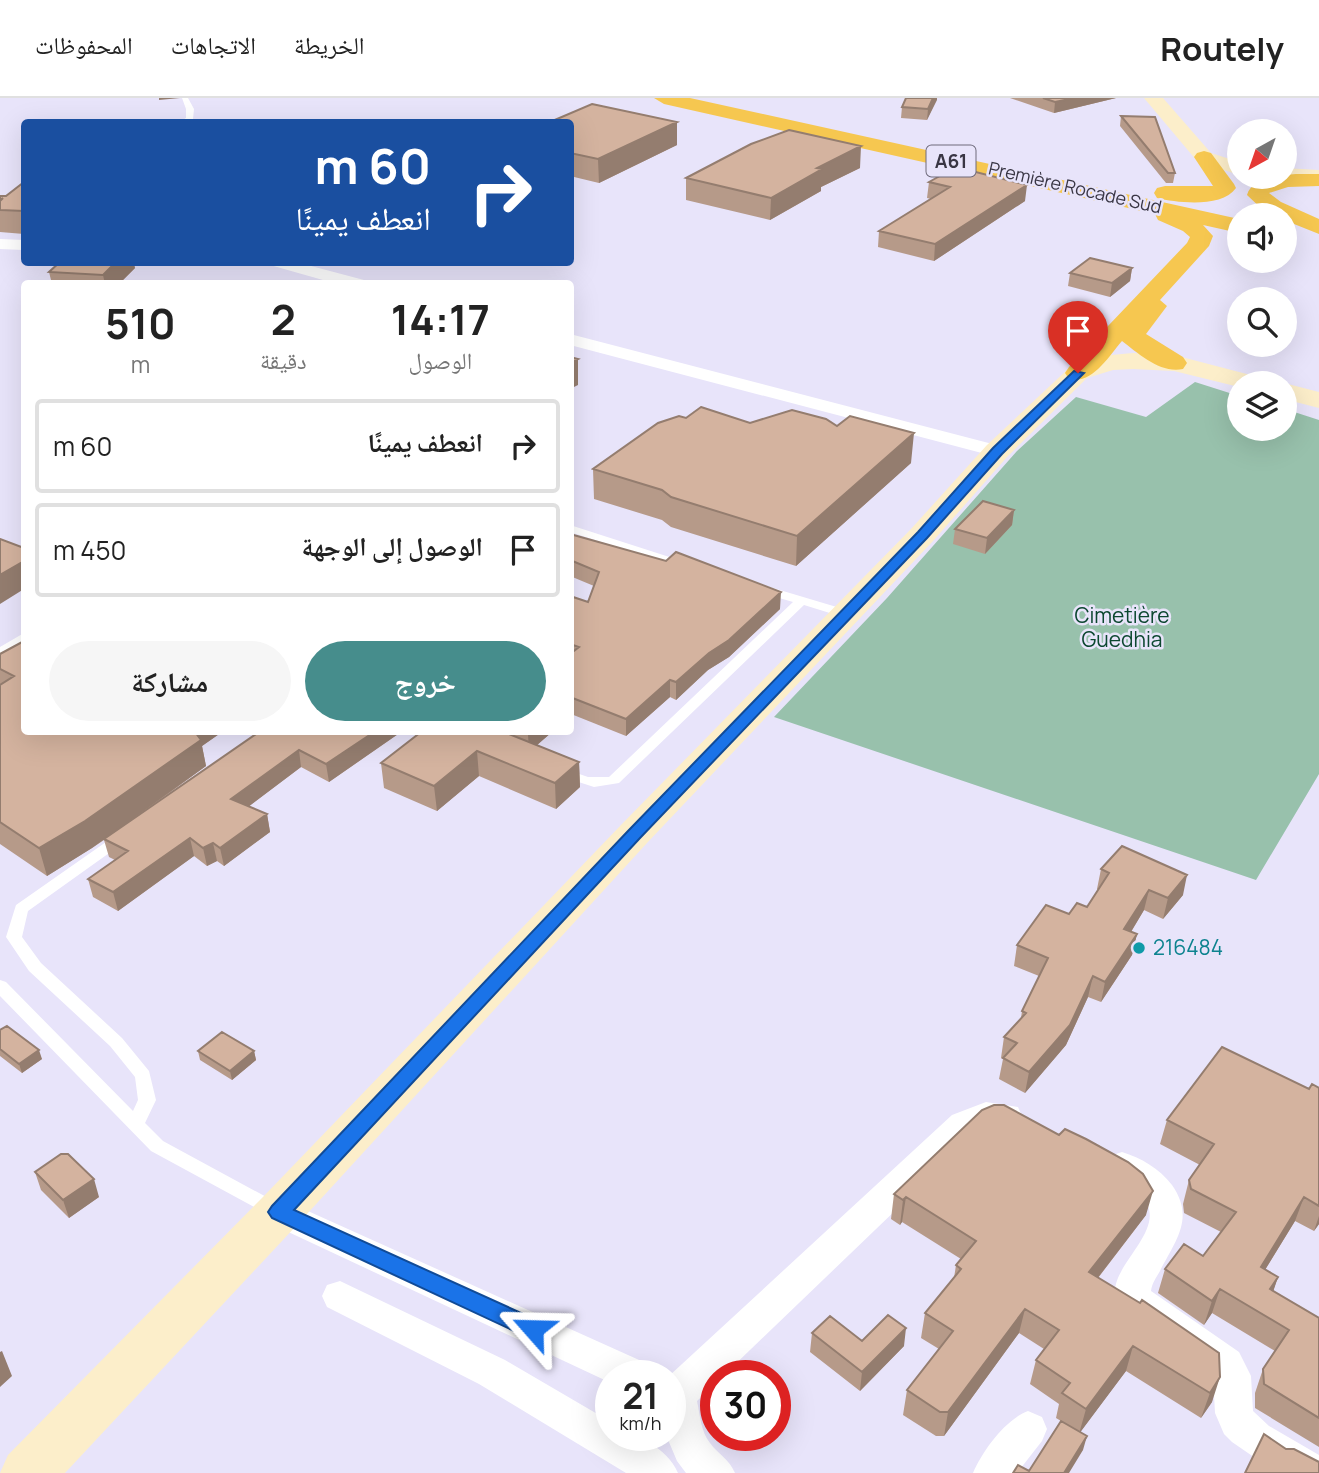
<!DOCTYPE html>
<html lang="ar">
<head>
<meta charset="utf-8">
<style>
  :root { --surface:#fff; --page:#f6f6f6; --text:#222; --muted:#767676; --line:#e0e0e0; --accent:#468d8c }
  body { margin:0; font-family:Manrope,"Noto Naskh Arabic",sans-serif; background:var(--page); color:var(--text); direction:rtl; height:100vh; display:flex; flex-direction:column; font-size:26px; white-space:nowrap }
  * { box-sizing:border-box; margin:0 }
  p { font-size:23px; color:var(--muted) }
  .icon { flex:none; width:38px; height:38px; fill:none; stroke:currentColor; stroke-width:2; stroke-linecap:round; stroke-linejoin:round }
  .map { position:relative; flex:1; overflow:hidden; direction:ltr }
  .panel { position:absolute; left:21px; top:182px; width:553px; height:455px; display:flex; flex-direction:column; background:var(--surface); border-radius:7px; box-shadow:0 7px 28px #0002; direction:rtl }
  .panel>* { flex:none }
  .hud { position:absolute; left:21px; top:21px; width:553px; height:147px; border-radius:7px; box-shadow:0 7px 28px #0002; direction:rtl; background:#1a4fa0; color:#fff; overflow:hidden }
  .needle { width:46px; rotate:220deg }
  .fabs { position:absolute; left:1227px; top:21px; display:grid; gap:14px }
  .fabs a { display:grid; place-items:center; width:70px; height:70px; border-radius:50%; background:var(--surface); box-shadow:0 7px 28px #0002; font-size:35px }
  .speed { position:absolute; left:595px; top:1262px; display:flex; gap:14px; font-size:35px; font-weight:700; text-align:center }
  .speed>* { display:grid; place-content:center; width:91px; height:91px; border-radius:50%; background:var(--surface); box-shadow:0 7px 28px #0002; line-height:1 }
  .speed small { font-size:18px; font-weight:400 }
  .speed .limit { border:10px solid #d22; background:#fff; color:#111 }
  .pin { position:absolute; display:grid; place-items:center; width:60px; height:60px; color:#fff; margin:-72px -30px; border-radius:50% 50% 50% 0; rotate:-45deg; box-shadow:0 0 7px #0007 }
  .pin .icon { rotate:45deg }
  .me { position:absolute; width:77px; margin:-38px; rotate:295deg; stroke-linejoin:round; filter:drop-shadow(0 0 5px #0008) }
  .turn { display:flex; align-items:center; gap:24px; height:147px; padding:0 28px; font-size:32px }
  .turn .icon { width:91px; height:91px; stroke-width:2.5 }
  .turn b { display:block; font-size:49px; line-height:60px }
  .eta { display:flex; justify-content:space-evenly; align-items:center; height:119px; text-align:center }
  .eta b { font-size:42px; font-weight:700; line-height:49px }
  .cta { display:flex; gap:14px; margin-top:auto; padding:14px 28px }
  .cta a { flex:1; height:80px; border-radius:42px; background:var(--accent); color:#fff; font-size:28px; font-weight:700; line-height:80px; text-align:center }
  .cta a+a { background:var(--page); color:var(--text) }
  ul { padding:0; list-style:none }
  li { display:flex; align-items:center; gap:21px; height:94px; margin:0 14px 10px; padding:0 14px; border:4px solid var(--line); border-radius:7px }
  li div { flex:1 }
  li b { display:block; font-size:26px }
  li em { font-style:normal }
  header { display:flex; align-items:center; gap:42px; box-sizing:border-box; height:98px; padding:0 35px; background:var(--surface); border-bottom:2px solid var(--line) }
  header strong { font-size:33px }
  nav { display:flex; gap:38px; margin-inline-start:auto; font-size:24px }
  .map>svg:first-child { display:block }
  .green { fill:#98c1ac }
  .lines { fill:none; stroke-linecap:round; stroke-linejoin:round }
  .lane { fill:#fff; fill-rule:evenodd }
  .street { fill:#fff; fill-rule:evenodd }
  .secondary { fill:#fceeca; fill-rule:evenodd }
  .highway { fill:#f6c750; fill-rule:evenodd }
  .wall { fill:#b69a89 }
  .shaded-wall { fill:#947d6f }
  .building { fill:#d4b39f; stroke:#947d6f; stroke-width:2 }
  .route { fill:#1a73e8; stroke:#114b97; stroke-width:2 }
  .culture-dot { fill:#0f9aa8; stroke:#e8e4fa; stroke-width:2.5 }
  .labels { text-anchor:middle; stroke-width:5; stroke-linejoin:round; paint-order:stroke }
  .far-street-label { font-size:18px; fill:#393644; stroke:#e8e4fa }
  .shield { fill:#e8e4fa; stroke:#6e6a7b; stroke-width:2 }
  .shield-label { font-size:19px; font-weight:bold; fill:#393644 }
  .park-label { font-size:21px; fill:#0c4730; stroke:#e8e4fa }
  .culture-label { font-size:21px; fill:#0d838f; stroke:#e8e4fa; text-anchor:start }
</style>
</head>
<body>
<header>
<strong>Routely</strong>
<nav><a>الخريطة</a><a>الاتجاهات</a><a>المحفوظات</a></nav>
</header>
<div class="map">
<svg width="1319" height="1375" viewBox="0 0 1319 1375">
  <rect width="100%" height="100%" fill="#e8e4fa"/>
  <path class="green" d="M1195 284 1239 298V331H1284L1285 311 1319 322V676L1256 782 774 619 887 500 1017 353 1076 299 1146 319Z"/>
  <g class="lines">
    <path class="lane" d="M182 0H188L194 11 193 21 188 24H179L186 20V11Z
      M570 427 688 465 690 467 688 469H680L570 434Z
      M763 487 850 513 852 516 846 520 804 507 619 685 594 689 557 677 555 674 562 670 588 679H609L793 504 759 494 757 491 759 488Z
      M24 535V544L0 559V549Z
      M121 735 126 737 128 740 126 743 28 813 22 839 41 865 122 940 149 973 156 1002 145 1025 163 1043 281 1107 284 1112 281 1117 275 1119 269 1117 151 1053 0 898V882L6 884 133 1013 138 1002 135 979 110 948 29 873 6 839 16 807 116 737Z"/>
    <path class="street" d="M0 141 24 142V152L0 151Z
      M268 164H296L364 182 366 186H337L270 167Z
      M570 236 1004 349 1007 353 1004 357 997 359 570 247Z
      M986 1004 1018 1009 1022 1018 1018 1027C1003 1032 990 1028 976 1035L723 1278H716V1285L697 1303C700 1317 701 1334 710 1345 719 1357 729 1361 735 1375H686L677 1363 666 1337H670L669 1278 952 1017Z
      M1122 1054C1141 1060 1159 1070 1172 1087 1195 1120 1176 1142 1160 1173 1156 1180 1152 1185 1151 1193L1239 1254 1251 1278 1253 1313 1269 1328 1319 1357V1375H1277L1232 1344 1224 1336 1215 1315 1213 1278 1127 1217C1123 1211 1118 1205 1116 1198 1108 1172 1160 1137 1148 1108 1140 1088 1114 1084 1105 1067L1110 1058Z
      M279 1100 648 1266 654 1278H611V1285L267 1124 262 1114 267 1104Z
      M340 1183 505 1262 611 1324V1337C638 1337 666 1348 678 1375H626L479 1286 327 1209 322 1198 327 1187Z
      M1028 1313 1042 1319 1047 1331 1042 1343 1017 1375H973C983 1352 1005 1322 1028 1313Z"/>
    <path class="secondary" d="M1144 0H1163L1211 55 1239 64V77L1197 63Z
      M1284 70 1319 72V84L1277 80 1284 79Z
      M1133 255 1174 257 1262 280 1266 285H1239V289L1174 273 1133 271 1113 272 1087 280 1007 359 933 443 647 745 296 1128 65 1375H0L8 1357 262 1100 621 727 911 431 987 347 1069 270 1111 257Z
      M1284 285 1319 294V310L1284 301Z"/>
    <path class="highway" d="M654 0H690L1239 121V135L1203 127 1213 138 1209 148 1160 202 1167 208 1146 236 1183 259 1187 265 1183 271C1161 276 1139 256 1122 243 1108 259 1092 287 1069 281L1065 275 1069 269 1187 145 1190 139 1183 133 1158 122 1155 116 664 6Z
      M1204 53 1211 55 1234 86 1236 90C1222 110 1178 105 1157 100L1154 95 1157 90 1165 88H1213L1194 59 1197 55Z
      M1296 76H1319V88L1288 89 1269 95 1281 104 1319 121V136L1284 122V117L1265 114 1247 97C1252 79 1281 77 1296 76Z"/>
  </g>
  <path class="wall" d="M906 0H937L927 22 901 20 902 9Z
    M1010 0H1116L1054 15Z
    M1121 18 1175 75 1173 85H1166L1120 28Z
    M570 24 677 47 599 85 570 78Z
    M860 70 821 89V93L770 122 686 102V80Z
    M24 84V136L0 134V98H6Z
    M929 84 1025 103 934 163 878 149 879 133 931 101 927 100Z
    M135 170 119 186H52L49 174Z
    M1132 170 1130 183 1110 199 1068 188 1070 175Z
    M686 320 750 325 837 328 911 365 796 468 671 429 662 422 594 401 593 371Z
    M1014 412 1012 427 985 456 953 446 955 431Z
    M570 436 780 511 729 559 708 572 676 602 670 599 626 638 571 616 570 617V498L588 504 594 488 570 478Z
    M24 543V634H222L202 648 206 668 138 718 259 634H401L329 684 301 669 249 708 267 716 270 734 224 768 217 763 207 768 194 758 118 813 93 799 88 781 115 762 109 759 104 742 92 750 47 778 0 746V556Z
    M421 634H552L537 647 579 664 580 689 556 711 479 678 437 713 384 690 381 665Z
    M1101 771 1183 797 1163 821 1144 812 1131 834 1137 836 1132 857 1101 904 1088 899 1066 947 1025 995 999 981 1003 961 1001 960 1004 939 1021 920 1022 913 1039 878 1014 868 1017 847 1069 816 1087 809 1098 792 1097 791Z
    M0 932 42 961 22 975 0 958Z
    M198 953H254L256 962 232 982 200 962Z
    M1319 990V1126L1314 1133 1295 1123 1265 1172 1278 1179 1273 1193 1319 1220V1349L1255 1310V1295L1263 1271 1275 1253 1212 1215 1204 1227 1158 1195 1165 1171 1203 1158 1221 1134 1184 1115 1183 1106 1189 1082 1200 1067 1160 1046 1167 1022 1309 991Z
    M35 1074 99 1099 69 1120 41 1092Z
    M894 1096 1146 1117 1098 1180 1219 1255 1212 1304 1201 1320 1126 1273 1080 1334 1083 1352 1029 1373 1061 1323 1056 1320 1059 1306 1030 1286 1036 1262 1044 1251 1019 1235 944 1338H936L903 1317 907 1292 939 1251 921 1240 925 1215 954 1180 956 1167 961 1161 902 1124 900 1127 891 1121Z
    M812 1235 862 1243 904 1248 860 1293 810 1254Z"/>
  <path class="shaded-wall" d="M159 0H180L159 2Z
    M933 0H937V2L927 22 928 11Z
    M1074 0H1116L1054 15 1055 4Z
    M677 24V47L599 85 598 61Z
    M861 48 860 70 821 89V93L770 122 771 100 817 70Z
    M1027 87 1025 103 934 163 935 146Z
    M116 164H134L135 170 119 186H105L103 177Z
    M1132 170 1130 183 1110 199 1112 185Z
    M578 261V287L570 291V265Z
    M914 335 911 365 796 468 797 438Z
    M1014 412 1012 427 985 456 987 440Z
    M24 463V491L0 506V477Z
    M781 494 780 511 729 559 708 572 676 602V584Z
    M670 582V599L626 638V621Z
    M191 634H222L202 648 206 668 92 750 47 778 39 750Z
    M374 634H401L329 684 326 666Z
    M531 634H552L529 654 528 636Z
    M299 652 301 669 235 719 231 701Z
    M477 653 479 678 437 713 434 688Z
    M579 664 580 689 556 711 555 685Z
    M267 716 270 734 224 768 220 750Z
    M190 740 194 758 118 813 113 794Z
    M213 745 217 763 207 768 203 750Z
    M1187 777 1183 797 1163 821 1168 800Z
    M1149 792 1144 812 1120 852 1124 831Z
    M1137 836 1132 857 1101 904 1105 884Z
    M1093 878 1088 899 1066 947 1025 995 1029 974Z
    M39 952 42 961 22 975 19 966Z
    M254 953 256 962 232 982 230 973Z
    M94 1081 99 1099 69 1120 63 1102Z
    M1153 1093 1146 1117 1083 1199 1089 1174Z
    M906 1099 902 1124 900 1127 903 1102Z
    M1304 1099 1295 1123 1252 1193 1261 1169Z
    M1319 1118V1126L1314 1133Z
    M1278 1179 1270 1203V1191Z
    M1220 1191 1212 1215 1204 1227 1212 1203Z
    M1025 1211 1019 1235 944 1338 948 1314Z
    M906 1230 904 1248 860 1293 862 1274Z
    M1133 1248 1126 1273 1079 1336 1086 1311Z
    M2 1253 12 1278 0 1289V1254Z
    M1220 1279 1212 1304 1201 1320 1210 1295Z
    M1087 1338 1083 1352 1069 1375H1064Z"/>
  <path class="building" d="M906 0H933L928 11 902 9Z
    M1043 0H1074L1055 4Z
    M592 6 677 24 598 61 570 55V24H550Z
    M1121 18 1155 19 1175 75H1168Z
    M789 32 861 48 817 70 822 71 771 100 686 80 751 46Z
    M956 69 1027 87 935 146 879 133 950 89 929 84Z
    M24 84V113L0 112V103L3 100 0 102V98H6Z
    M1090 160 1132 170 1112 185 1070 175Z
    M60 164H116L103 177 49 174Z
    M570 259 578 261 570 265Z
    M701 309 750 325 792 312 826 321 837 328 850 318 914 335 797 438 671 399 662 392 593 371 658 325 679 318 686 320Z
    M983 403 1014 412 987 440 955 431Z
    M570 436 666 463 676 454 781 494 729 542 709 555 676 584 670 582 626 621 570 599V556L579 549 570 546V498L588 504 599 474 570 462Z
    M0 441 24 450V463L0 477Z
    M24 543V634H195L201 642 85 723 39 750 0 724V587L14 578 0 571V556Z
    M259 634H374L326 666 299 652 231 701 267 716 220 750 213 745 203 750 190 740 113 794 88 781 128 753 104 741Z
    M421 634H504L579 664 555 685 477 653 434 688 381 665Z
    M1122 748 1187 777 1168 800 1149 792 1124 831 1137 836 1105 884 1093 878 1070 927 1029 974 1003 960 1017 945 1004 939 1026 915 1022 913 1048 860 1017 847 1046 807 1069 816 1077 805 1087 809 1109 775 1101 771Z
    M7 928 39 952 19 966 0 951V932Z
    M222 934 254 953 230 973 198 953Z
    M1222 949 1309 991 1312 986 1319 990V1108L1304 1099 1261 1169 1278 1179 1270 1191 1319 1220V1320L1264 1286 1263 1271 1289 1232 1220 1191 1212 1203 1165 1171 1184 1146 1203 1158 1236 1114 1191 1091 1189 1082 1214 1046 1167 1022Z
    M994 1007H1004L1059 1037 1065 1031 1086 1041 1128 1064 1143 1076 1153 1093 1089 1174 1140 1205 1142 1202 1219 1255 1220 1279 1210 1295 1133 1248 1086 1311 1062 1295 1070 1285 1036 1262 1059 1232 1025 1211 948 1314H940L907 1292 953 1233 925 1215 961 1171 956 1167 976 1143 906 1099 903 1102 894 1096 982 1012Z
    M61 1056H68L94 1081 63 1102 35 1074Z
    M888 1217 906 1230 862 1274 812 1235 830 1218 862 1243Z
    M1061 1323 1087 1338 1064 1375H1013L1018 1367 1029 1373Z
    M1264 1336 1286 1351H1294L1319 1364V1375H1245Z"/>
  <path class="route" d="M1074 273 1084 275 1002 356 927 440 640 740 294 1112 541 1224 544 1231 541 1238 533 1240 525 1238 272 1120 268 1114 272 1108 628 733 918 434 993 350Z"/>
  <circle class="culture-dot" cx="1139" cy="850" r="7"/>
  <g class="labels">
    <g class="far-street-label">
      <text transform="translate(1075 90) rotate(13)" y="6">Première Rocade Sud</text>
    </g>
    <rect class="shield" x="926.5" y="47.5" width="49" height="31" rx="5"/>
    <g class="shield-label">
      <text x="951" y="70">A61</text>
    </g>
    <g class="park-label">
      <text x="1122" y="525">Cimetière<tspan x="1122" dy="24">Guedhia</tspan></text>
    </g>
    <g class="culture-label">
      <text x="1153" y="857">216484</text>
    </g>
  </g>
</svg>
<div class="fabs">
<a><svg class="needle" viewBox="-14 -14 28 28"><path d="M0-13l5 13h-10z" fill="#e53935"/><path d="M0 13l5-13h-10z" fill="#767676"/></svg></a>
<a><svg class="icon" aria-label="sound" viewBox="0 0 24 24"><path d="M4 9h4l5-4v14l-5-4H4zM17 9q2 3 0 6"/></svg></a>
<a><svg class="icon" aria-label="search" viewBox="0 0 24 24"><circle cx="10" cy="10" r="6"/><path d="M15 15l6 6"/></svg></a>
<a><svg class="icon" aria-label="layers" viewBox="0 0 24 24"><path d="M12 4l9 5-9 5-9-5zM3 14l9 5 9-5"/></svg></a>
</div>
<div class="speed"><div>21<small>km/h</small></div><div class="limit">30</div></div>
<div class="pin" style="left:1078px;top:275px;background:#d93025"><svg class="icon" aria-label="arrive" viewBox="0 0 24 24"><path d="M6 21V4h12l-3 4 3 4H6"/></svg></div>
<svg class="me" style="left:533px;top:1231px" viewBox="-20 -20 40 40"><path d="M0-17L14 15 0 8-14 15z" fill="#1a73e8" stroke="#fff" stroke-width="4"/></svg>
<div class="hud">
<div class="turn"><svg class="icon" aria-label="right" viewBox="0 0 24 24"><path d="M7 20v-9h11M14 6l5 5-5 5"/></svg><div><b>60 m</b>انعطف يمينًا</div></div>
</div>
<section class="panel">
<div class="eta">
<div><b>14:17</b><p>الوصول</p></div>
<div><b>2</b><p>دقيقة</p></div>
<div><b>510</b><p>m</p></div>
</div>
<ul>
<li><svg class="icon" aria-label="right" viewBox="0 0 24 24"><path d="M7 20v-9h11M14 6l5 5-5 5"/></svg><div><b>انعطف يمينًا</b></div><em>60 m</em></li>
<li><svg class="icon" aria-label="arrive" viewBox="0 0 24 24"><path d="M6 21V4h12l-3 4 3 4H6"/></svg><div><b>الوصول إلى الوجهة</b></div><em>450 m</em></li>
</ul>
<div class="cta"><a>خروج</a><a>مشاركة</a></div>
</section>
</div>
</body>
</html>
